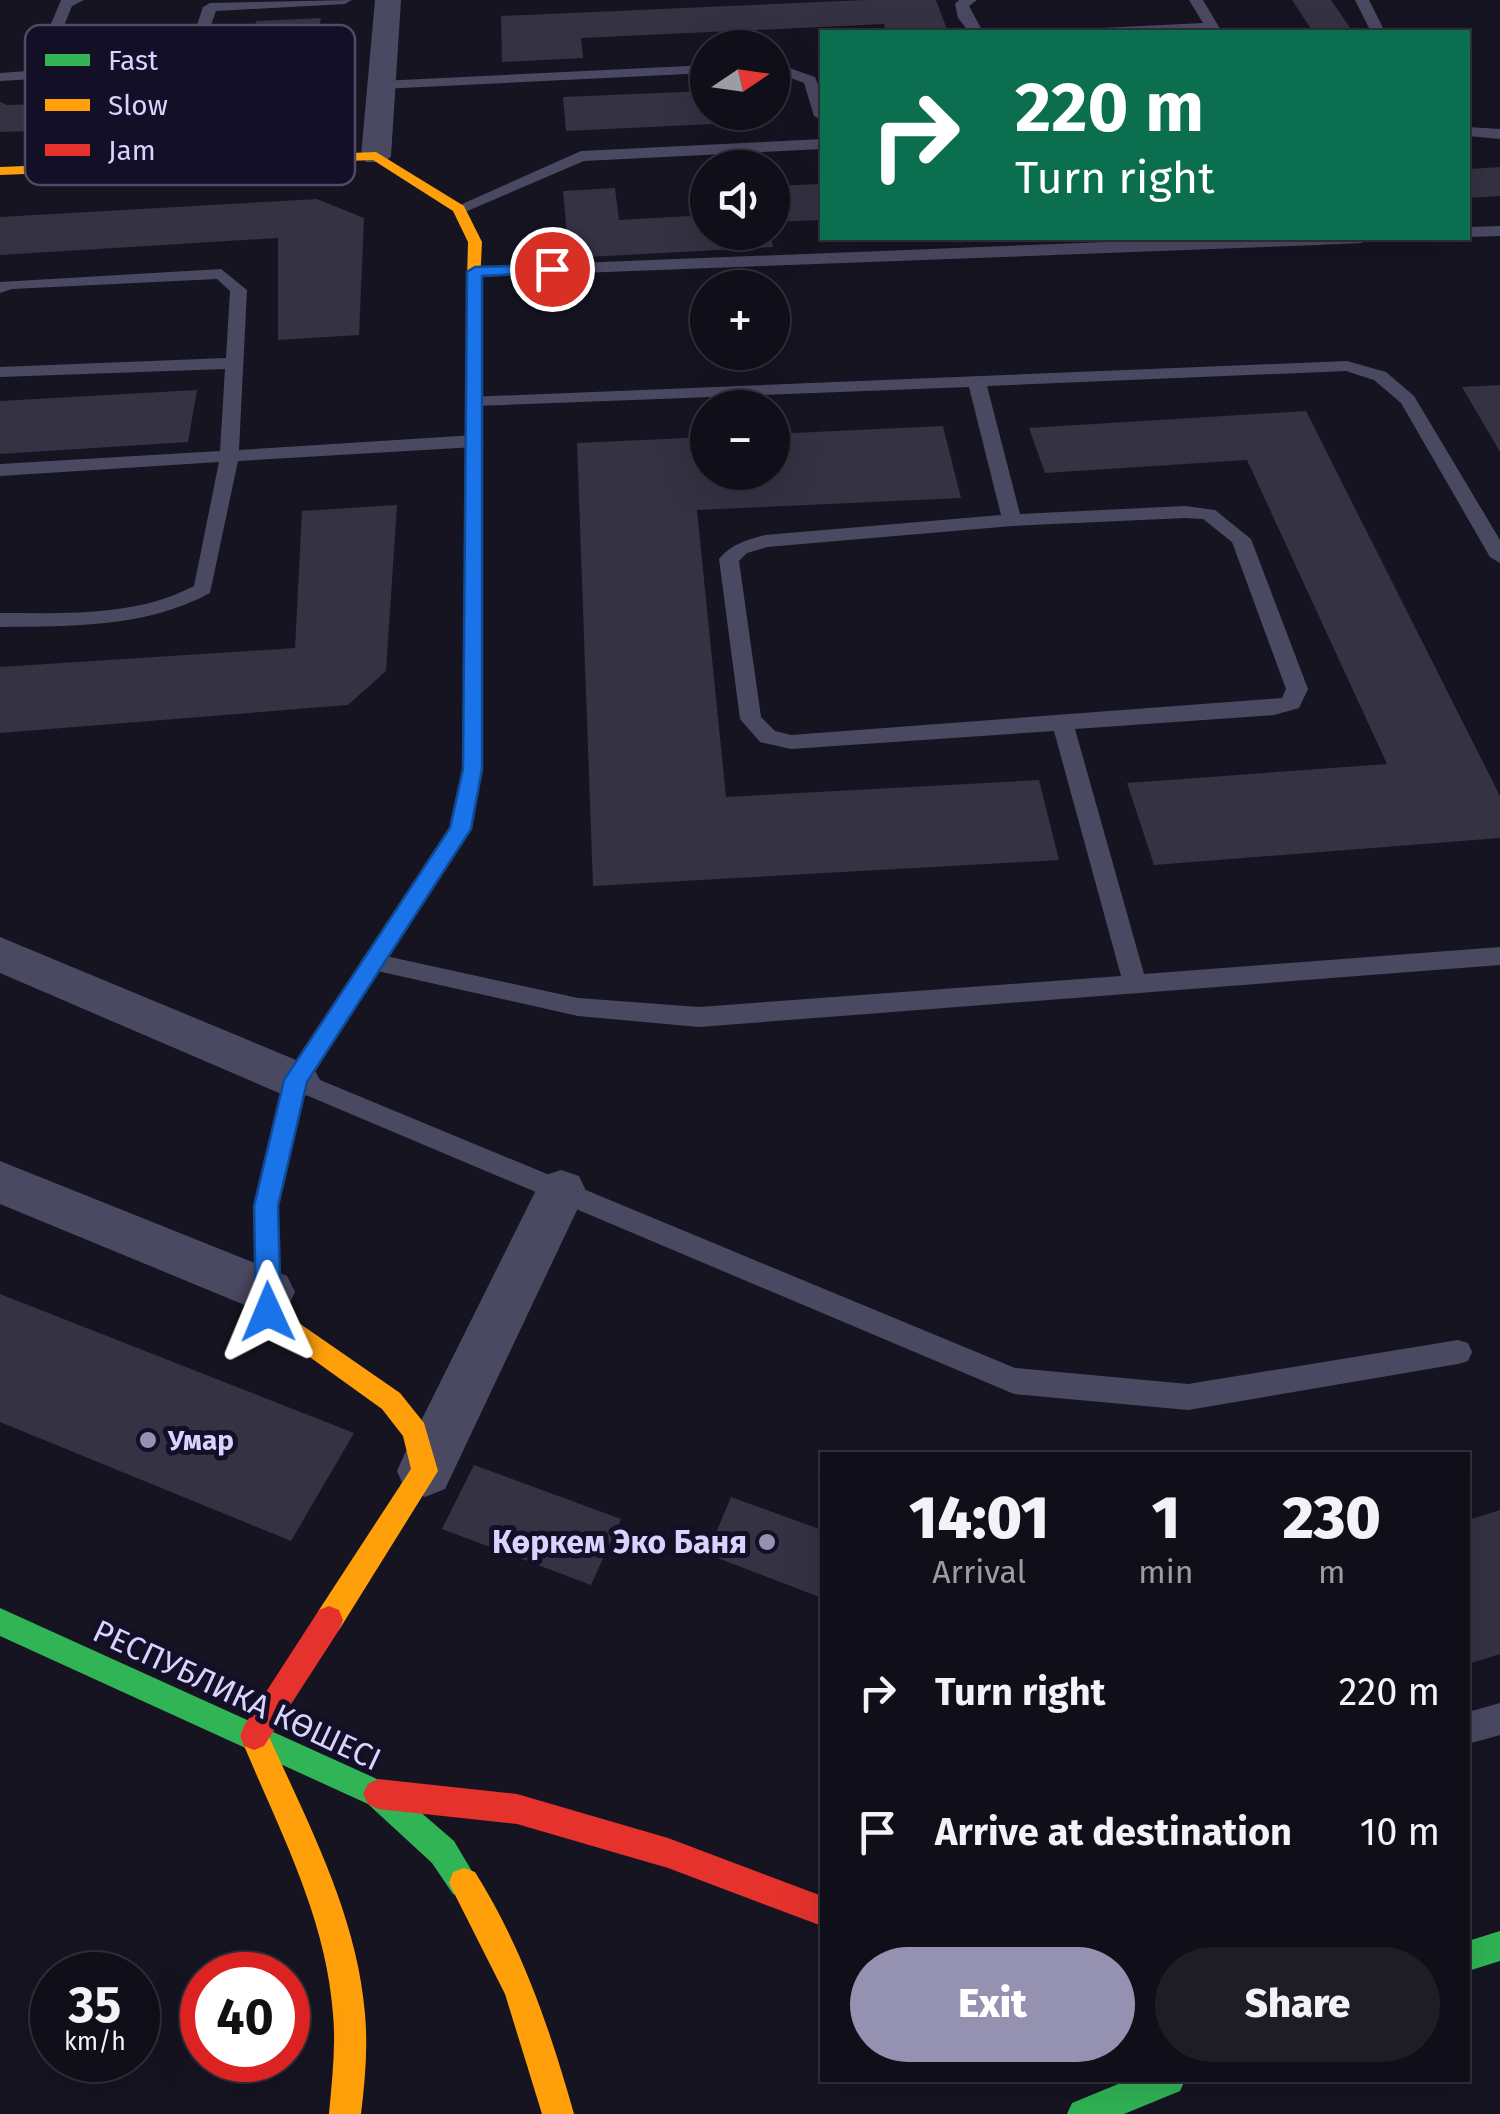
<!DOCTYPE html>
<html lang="en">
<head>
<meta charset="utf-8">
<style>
  :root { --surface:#100f19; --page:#1e1d26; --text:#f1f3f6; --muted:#9c9ca2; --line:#302f38; --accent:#9591b1 }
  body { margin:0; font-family:"Fira Sans",sans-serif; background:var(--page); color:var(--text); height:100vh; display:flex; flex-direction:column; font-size:38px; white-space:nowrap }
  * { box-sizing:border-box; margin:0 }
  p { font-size:32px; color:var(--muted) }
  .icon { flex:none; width:55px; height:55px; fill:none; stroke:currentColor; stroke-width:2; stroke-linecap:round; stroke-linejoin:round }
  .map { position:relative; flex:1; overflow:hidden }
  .details { position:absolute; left:820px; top:1452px; width:650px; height:630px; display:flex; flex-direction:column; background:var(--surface); border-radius:0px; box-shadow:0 10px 40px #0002,0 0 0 2px var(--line) }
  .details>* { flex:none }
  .guide { position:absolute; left:820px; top:30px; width:650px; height:210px; border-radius:0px; box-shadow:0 10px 40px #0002,0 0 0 2px var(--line); background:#0b6e4f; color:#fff; overflow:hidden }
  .needle { width:65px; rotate:77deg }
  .fabs { position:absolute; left:690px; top:30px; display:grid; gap:20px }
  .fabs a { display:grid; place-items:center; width:100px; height:100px; border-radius:50%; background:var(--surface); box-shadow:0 10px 40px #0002,0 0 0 2px var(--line); font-size:50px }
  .speed { position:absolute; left:30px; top:1952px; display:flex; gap:20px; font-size:50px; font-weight:700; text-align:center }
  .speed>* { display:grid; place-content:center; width:130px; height:130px; border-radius:50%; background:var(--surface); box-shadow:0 10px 40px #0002,0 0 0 2px var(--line); line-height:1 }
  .speed small { font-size:25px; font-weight:400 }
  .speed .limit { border:15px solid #d22; background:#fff; color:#111 }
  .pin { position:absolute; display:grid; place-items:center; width:85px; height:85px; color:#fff; margin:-42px; border:5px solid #fff; border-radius:50%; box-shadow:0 2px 10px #0007 }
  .me { position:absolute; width:110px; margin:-55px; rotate:359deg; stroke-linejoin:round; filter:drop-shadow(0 0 8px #0008) }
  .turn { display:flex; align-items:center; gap:35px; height:210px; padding:0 30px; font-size:45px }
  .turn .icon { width:130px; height:130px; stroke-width:2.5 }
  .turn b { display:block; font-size:70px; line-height:85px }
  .eta { display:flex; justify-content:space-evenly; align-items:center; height:170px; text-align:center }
  .eta b { font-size:60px; font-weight:800; line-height:70px }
  .primary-button { display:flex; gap:20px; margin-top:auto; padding:20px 30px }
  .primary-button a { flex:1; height:115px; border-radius:60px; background:var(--accent); color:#fff; font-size:40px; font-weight:800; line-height:115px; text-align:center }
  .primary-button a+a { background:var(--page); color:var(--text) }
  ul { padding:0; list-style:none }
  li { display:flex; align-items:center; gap:30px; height:140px; padding:0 30px }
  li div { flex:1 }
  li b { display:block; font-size:38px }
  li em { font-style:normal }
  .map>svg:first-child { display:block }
  .building { fill:#343243 }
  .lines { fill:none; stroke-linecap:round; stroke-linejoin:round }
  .lane { fill:#4a4962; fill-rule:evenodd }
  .street { fill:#4a4962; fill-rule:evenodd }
  .fast { fill:#30b455; fill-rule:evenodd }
  .slow { fill:#ff9f0a; fill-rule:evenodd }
  .jam { fill:#e5322d; fill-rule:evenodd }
  .route { fill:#1a73e8; stroke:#114b97; stroke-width:2.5 }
  .poi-dot { fill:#9591b1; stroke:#130f26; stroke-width:4 }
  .labels { text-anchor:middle; stroke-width:10; stroke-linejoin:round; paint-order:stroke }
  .poi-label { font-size:28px; font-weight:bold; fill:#d9d4ff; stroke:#130f26; text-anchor:start }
  .near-poi-label { font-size:32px; font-weight:bold; fill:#d9d4ff; stroke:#130f26; text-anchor:end }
  .near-street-label { font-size:32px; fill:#d9d4ff; stroke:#130f26 }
  .key { fill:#130f26; stroke:#4e4a67; stroke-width:2.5 }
  .key-label { font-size:28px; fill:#d9d4ff }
</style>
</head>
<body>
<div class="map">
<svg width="1500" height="2114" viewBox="0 0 1500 2114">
  <rect width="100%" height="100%" fill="#161421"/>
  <path class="building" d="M866 0H936L948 32H886L884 24 581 38 583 58 502 62 501 16Z
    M1292 0H1331L1353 32H1313Z
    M321 18 301 107 264 123 0 132V102L7 105 226 98 241 91 256 21Z
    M708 91V112H771L773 121 566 131 563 97Z
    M1500 167V196L1468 198V169Z
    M822 184V220L772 222V186Z
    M615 188 619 220 708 215V232H770L773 247 569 258 563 191Z
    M317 199 364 218 359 335 278 340V238L0 255V217Z
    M1500 385V452L1462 387Z
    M197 390 188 442 0 454V401Z
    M1306 411 1500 796V838L1154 865 1127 783 1387 764 1247 460 1045 473 1029 428Z
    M943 426 961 498 697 510 726 797 1039 780 1059 860 593 886 577 443 708 437V472H772V434Z
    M397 505 386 671 348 705 0 733V667L295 648 302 511Z
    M0 1294 354 1433 291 1541 0 1422Z
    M474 1465 621 1519 591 1585 442 1529Z
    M731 1497 822 1530V1598L707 1554Z
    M1500 1510V1654L1468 1664V1520Z"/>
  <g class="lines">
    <path class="lane" d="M61 0H84L72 6 59 38 56 69 170 63 186 58 203 7 210 3 352 0 345 4 216 11 197 64 171 71 0 81V73L41 70 45 38Z
      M959 0H977L969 6 983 32H969L958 18 955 4Z
      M1189 0H1203L1222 32H1094L1101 28 1203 23Z
      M1355 0H1369L1385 32H1371Z
      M772 62 815 77 822 95V120L814 116 804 83 772 71Z
      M708 65V73L381 89 374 85 381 81Z
      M1468 127 1500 129V139L1468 136Z
      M822 139V149L584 161 465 212 451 209 581 151Z
      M1500 226V236L1468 237V227Z
      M1207 238H1369L1361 243 1318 245 475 277 467 272 475 267Z
      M221 269 247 290 239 450 475 435 484 441 475 447 238 461 210 593C145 628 72 626 0 627V613C65 613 135 617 194 586L219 462 0 476V464L220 451 225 369 0 377V367L226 358 230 291 217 279 12 289 0 293V282Z
      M1347 361 1386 372 1414 396 1500 540V563L1490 557 1401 403 1374 380 1346 371 987 386 1020 514 1185 506 1215 510 1251 539 1308 689 1299 708 1274 715 1075 729 1144 974 1500 947V965L699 1027 578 1016 364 968 360 962 364 956 372 953 578 998 699 1007 1121 976 1054 731 791 749 760 742 740 719 719 559C731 544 747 540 765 535L1001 515 969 387 475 406 466 401 469 397ZM1185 518 1203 519 1232 542 1286 689 1282 698 791 735 775 731 761 717 739 561 747 553 767 547 1012 526Z
      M296 1070 1015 1368 1188 1384 1458 1340 1468 1343 1472 1352 1468 1361 1458 1364 1188 1410 1014 1394 287 1087 283 1080 287 1073Z
      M1500 1703V1735L1468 1744V1712Z"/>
    <path class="street" d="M375 0H401L391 156 386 162H366L361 156Z
      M0 937 313 1067 320 1080 313 1093 296 1099 279 1093 0 973Z
      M0 1161 287 1276 295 1292 287 1308 269 1315 0 1204Z
      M561 1170 579 1176 586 1191 445 1489 425 1497 405 1489 397 1471 405 1453 543 1176Z"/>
    <path class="fast" d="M473 660 482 666 483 769 470 829 307 1082 278 1206 282 1314 279 1322 270 1325 261 1322 258 1314 254 1206 285 1080 450 828 463 769 464 666Z
      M0 1608 388 1784 454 1841 479 1883 475 1894 464 1898 453 1894 432 1863 368 1804 0 1636Z
      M1500 1931V1961L1468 1971V1941Z
      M1128 2080H1185L1180 2091 1124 2114H1067L1072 2103Z"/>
    <path class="slow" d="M376 152 464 206 482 242 480 283 467 280 468 242 453 211 373 160 0 175V167Z
      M270 1303 400 1393 424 1423 438 1471 339 1630 329 1634 319 1630 315 1620 319 1610 411 1469 403 1436 382 1409 261 1322 258 1314 261 1306Z
      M254 1722 264 1726C305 1817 357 1913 365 2014 368 2048 365 2081 361 2114H329C332 2080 336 2047 333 2014 326 1915 277 1826 240 1736L244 1726Z
      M464 1868 475 1872C522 1947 550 2029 574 2114H542L505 1994 449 1883 453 1872Z"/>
    <path class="jam" d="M475 275 483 280 482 666 473 672 464 666 467 280Z
      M329 1606 339 1610 343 1620 339 1630 264 1746 254 1750 244 1746 240 1736 244 1726 319 1610Z
      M378 1779 517 1794 668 1838 822 1896V1926L668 1868 517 1824 378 1809 368 1804 363 1794 368 1784Z"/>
  </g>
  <path class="route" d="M552 265 559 269 557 272 482 276V769L471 829 307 1082 278 1206 281 1312 277 1320 268 1323 260 1320 256 1312 254 1206 284 1080 450 828 463 769 467 272 475 267Z"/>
  <g class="poi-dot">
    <circle cx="148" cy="1440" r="10"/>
    <circle cx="767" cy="1542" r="10"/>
  </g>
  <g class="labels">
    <g class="poi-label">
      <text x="168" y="1450">Умар</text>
    </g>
    <g class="near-poi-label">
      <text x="747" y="1553">Көркем Эко Баня</text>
    </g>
    <g class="near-street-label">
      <text transform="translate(237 1695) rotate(25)" y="11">РЕСПУБЛИКА КӨШЕСІ</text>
    </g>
  </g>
  <rect x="25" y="25" width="330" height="160" rx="15" class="key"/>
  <rect x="45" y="54" width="45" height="12" fill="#30b455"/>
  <rect x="45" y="99" width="45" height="12" fill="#ff9f0a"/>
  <rect x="45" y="144" width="45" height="12" fill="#e5322d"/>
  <g class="key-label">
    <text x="108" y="70">Fast</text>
    <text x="108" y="115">Slow</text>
    <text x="108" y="160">Jam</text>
  </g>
</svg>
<div class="fabs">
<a><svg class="needle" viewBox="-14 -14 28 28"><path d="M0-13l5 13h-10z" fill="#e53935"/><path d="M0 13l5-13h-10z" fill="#9c9ca2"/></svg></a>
<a><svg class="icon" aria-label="sound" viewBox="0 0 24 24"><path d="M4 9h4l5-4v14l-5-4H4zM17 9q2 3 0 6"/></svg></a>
<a>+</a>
<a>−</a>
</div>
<div class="speed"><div>35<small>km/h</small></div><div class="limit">40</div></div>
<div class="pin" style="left:552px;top:269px;background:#d93025"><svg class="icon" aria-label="arrive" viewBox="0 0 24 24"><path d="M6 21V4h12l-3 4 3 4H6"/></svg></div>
<svg class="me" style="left:268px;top:1312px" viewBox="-20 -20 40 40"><path d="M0-17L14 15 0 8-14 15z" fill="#1a73e8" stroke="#fff" stroke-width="4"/></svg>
<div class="guide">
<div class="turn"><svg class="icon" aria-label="right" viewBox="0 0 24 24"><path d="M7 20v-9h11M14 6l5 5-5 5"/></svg><div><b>220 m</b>Turn right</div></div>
</div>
<section class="details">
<div class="eta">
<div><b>14:01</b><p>Arrival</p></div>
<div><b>1</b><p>min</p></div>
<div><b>230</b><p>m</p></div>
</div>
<ul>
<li><svg class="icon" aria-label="right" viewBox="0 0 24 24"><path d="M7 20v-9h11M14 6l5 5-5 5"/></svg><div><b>Turn right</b></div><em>220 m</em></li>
<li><svg class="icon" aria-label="arrive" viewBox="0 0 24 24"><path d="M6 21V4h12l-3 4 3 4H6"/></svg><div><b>Arrive at destination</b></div><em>10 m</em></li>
</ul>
<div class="primary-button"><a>Exit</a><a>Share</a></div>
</section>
</div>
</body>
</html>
